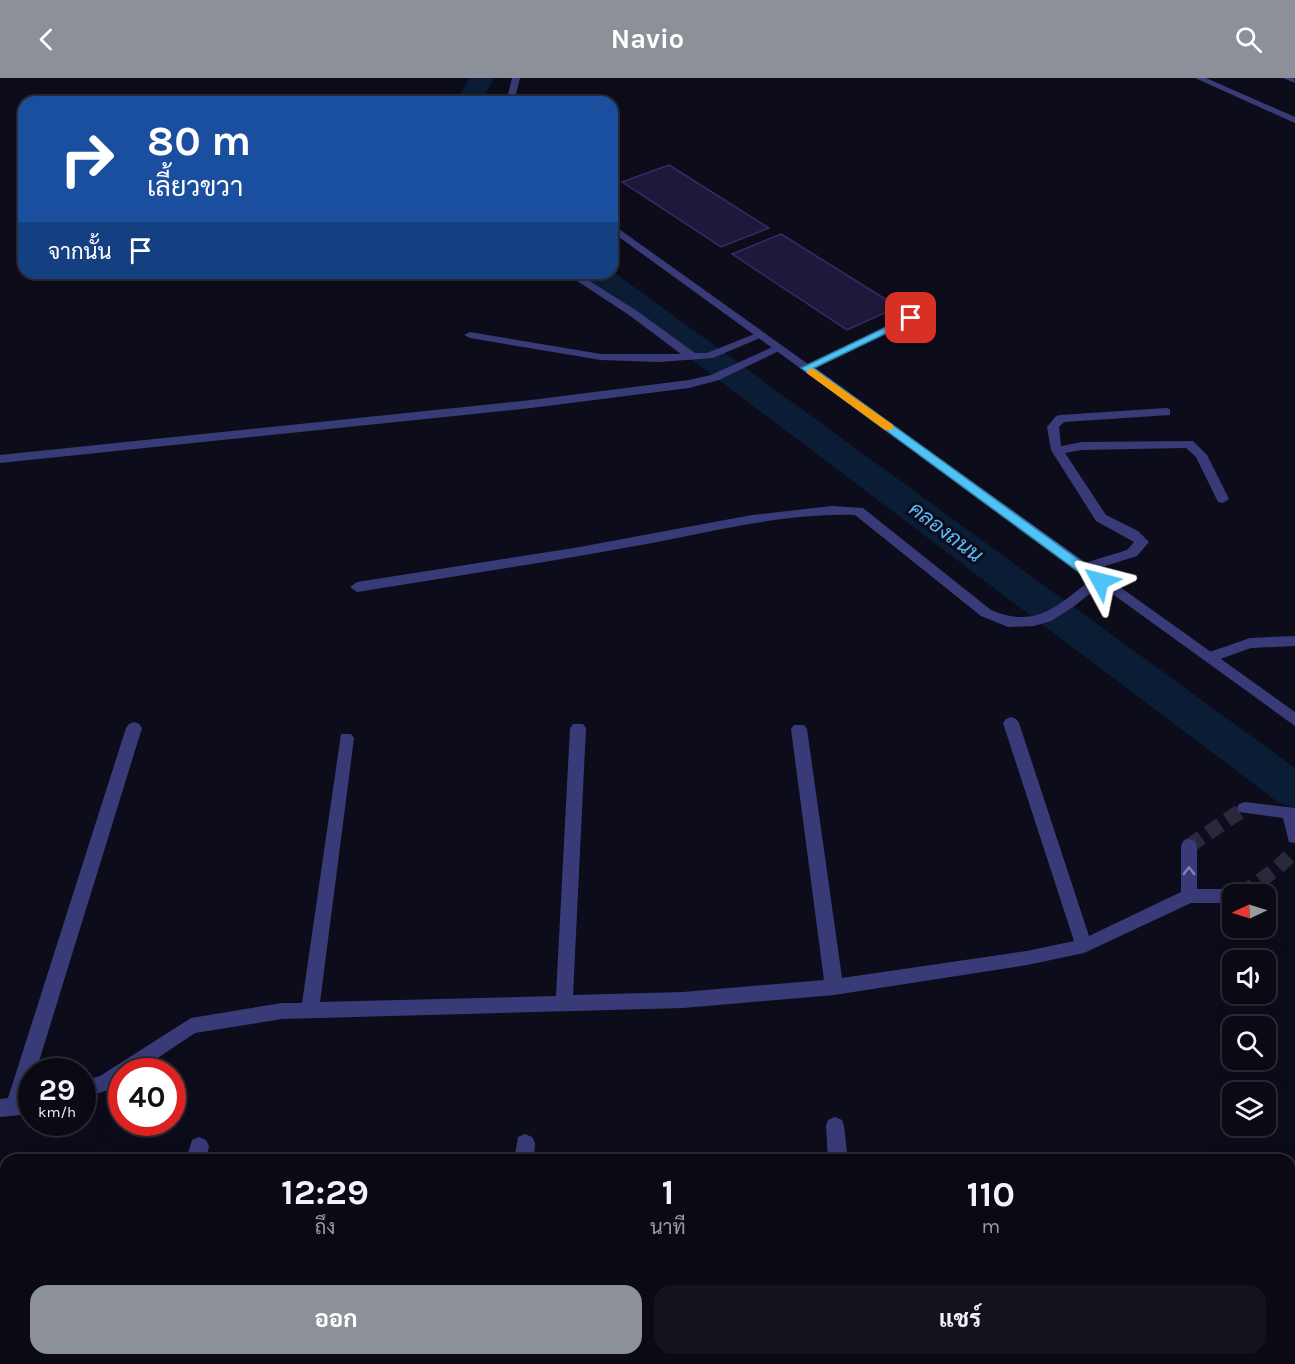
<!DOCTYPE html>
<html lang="th">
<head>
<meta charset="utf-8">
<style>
  :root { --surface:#0a0914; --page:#13121d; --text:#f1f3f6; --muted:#999aa0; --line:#2a2a34; --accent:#8c9099 }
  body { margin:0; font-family:Karla,Sarabun,sans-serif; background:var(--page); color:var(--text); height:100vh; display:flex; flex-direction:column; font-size:22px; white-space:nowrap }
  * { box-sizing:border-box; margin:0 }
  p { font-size:20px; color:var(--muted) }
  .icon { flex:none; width:33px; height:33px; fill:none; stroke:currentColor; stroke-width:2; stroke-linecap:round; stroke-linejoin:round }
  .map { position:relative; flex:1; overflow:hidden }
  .drawer { position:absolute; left:0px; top:1076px; width:1296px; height:212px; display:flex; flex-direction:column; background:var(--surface); border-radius:18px 18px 0 0; box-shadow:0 6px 24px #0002,0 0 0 2px var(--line) }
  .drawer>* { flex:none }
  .top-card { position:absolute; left:18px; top:18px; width:600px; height:183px; border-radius:18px; box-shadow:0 6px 24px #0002,0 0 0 2px var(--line); background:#1a4fa0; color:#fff; overflow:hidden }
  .needle { width:39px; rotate:266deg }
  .controls { position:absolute; left:1222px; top:806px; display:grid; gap:12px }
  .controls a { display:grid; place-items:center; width:54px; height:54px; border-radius:12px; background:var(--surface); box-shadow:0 6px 24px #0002,0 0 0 2px var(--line); font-size:30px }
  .speed { position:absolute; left:18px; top:980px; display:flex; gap:12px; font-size:30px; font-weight:700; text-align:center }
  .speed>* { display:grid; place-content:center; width:78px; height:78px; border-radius:50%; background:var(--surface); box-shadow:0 6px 24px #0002,0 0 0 2px var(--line); line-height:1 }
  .speed small { font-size:15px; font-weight:400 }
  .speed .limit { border:9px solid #d22; background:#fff; color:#111 }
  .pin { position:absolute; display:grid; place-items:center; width:51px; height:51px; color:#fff; margin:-26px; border-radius:12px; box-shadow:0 3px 9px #0006 }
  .me { position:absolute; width:66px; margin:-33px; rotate:308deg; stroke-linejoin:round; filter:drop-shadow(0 0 4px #0008) }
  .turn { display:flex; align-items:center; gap:21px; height:126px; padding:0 30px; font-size:27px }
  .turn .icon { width:78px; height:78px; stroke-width:2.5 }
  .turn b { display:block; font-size:42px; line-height:51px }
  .then { display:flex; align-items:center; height:57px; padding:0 30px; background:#0003; gap:12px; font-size:22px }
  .eta { display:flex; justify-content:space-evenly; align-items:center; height:102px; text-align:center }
  .eta b { font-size:36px; font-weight:700; line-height:42px }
  .primary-button { display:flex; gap:12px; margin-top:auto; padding:12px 30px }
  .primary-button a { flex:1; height:69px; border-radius:18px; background:var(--accent); color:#fff; font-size:24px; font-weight:700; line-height:69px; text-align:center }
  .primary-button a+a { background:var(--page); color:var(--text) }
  header { display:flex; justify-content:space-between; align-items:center; height:78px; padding:0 30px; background:var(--accent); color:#fff; font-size:27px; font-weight:700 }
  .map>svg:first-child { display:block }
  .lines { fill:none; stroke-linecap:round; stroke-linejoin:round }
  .canal { fill:#0b1d35; fill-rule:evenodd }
  .building { fill:#1e193b; stroke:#342c66; stroke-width:1.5 }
  .minor-tunnel { stroke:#2a283d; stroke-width:15; stroke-dasharray:15 8; stroke-linecap:butt }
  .service { fill:#393b78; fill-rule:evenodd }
  .minor { fill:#393b78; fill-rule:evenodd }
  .tertiary { fill:#393b78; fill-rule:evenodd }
  .oneway { stroke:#8282ba }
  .route { fill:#4fc3f7; stroke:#337fa1; stroke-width:1.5 }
  .slow { fill:#f59e0b }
  .labels { text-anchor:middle; stroke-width:6; stroke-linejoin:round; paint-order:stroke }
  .water-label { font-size:21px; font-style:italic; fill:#5cbaf7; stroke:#0d0c1b }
</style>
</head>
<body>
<header><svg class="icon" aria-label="back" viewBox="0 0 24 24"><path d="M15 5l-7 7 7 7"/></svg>Navio<svg class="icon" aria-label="search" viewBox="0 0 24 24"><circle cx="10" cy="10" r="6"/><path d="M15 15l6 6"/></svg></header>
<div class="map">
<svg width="1295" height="1286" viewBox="0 0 1295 1286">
  <rect width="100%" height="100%" fill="#0d0c1b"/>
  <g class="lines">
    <path class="canal" d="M470 0H494L481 24H455Z
      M612 193 1295 690V730L1279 725 585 201 581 195H612Z"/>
  </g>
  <path class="building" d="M669 87 769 150 721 169 622 104Z
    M781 156 898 229 847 252 732 176Z"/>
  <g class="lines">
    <path class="minor-tunnel" d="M1189 768 1245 730
      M1241 816 1275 792 1295 773"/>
    <path class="service" d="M911 237 915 238V242L811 292H803L801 290Z"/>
    <path class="minor" d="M1195 0H1206L1295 39V45Z
      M1283 0H1294L1295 5Z
      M565 195H577L637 233 695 275H707L757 255H765L767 257 713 280 659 284 601 282 470 260 464 257 470 254 601 276H681L629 237Z
      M777 267 783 270 781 272 719 302 689 310 531 330 0 385V377L531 322 689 302 711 297Z
      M1166 330 1170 331V337L1064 344 1059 349 1061 368 1082 364 1193 363 1207 377 1229 421 1223 425 1218 424 1196 379 1186 370 1082 372 1065 375 1106 437 1138 453 1149 464 1137 478 1083 495 1078 493 1076 490 1078 487 1127 472 1134 464 1096 443 1051 372 1047 349 1056 338 1060 337Z
      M832 428 863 430 991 532C1038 552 1058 526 1094 500H1104L1106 503 1073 529 1051 543 1034 548 1008 549 981 538 855 437C780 435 708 455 635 468 543 485 450 499 357 514L350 509 357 504 574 470 752 437Z
      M1295 558V568L1251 570 1209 585 1202 580 1204 576 1250 560Z
      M1011 639 1016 641 1019 645 1089 858 1181 814V768L1183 763 1189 761 1195 763 1197 768V811H1233L1240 816H1233V825H1191L1084 875 1027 887 834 917 683 930 282 941 195 955 138 993H122V1005L112 1011 82 1020V1003L100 998 191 940 282 925H302L341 656H351L354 660 320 924 556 918 570 650 573 646H583L586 650 573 917 683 914 824 902 791 651 794 647H804L807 651 842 900 1027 873 1074 863 1003 645 1006 641Z
      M134 644 139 646 142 650 36 993H32V1006L28 1019 32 1018V1036L0 1039V1021L8 1020 126 650 129 646Z
      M1245 724 1295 730V765L1289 764 1283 740 1239 734 1237 730 1239 726Z
      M835 1039 842 1042 844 1048 848 1082H828L826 1048 828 1042Z
      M525 1056 532 1059 535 1065 534 1082H514L518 1059Z
      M199 1059 206 1062 209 1068 206 1082H186L192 1062Z
      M1290 1145H1295V1165H1290Z
      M1290 1262 1295 1264V1286L1283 1281H1290Z
      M144 1281H166L165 1286H143Z
      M497 1281H519L518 1286H496Z
      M847 1281H869L870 1286H848Z
      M1258 1281H1281L1279 1286H1256Z"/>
    <path class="tertiary" d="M512 0H520L514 24H506Z
      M612 146 1295 634V648L612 154Z"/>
  </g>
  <defs><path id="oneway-chevron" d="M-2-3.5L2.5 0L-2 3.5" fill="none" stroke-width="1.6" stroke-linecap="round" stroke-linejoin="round" transform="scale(1.5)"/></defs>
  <use class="oneway" href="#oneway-chevron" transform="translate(1189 793) rotate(-90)"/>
  <path class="route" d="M911 237 916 240 914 242 814 290 1104 500 1106 503 1104 506H1095L801 290Z"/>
  <path class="slow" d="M812 290 893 347V352H885L808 296 806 294Z"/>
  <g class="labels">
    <g class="water-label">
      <text transform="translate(946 454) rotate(37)" y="7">คลองถนน</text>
    </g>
  </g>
</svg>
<div class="controls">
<a><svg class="needle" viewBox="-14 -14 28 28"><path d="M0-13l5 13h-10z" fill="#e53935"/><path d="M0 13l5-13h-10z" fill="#999aa0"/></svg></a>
<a><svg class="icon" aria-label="sound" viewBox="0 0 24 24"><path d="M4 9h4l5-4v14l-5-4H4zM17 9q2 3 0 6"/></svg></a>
<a><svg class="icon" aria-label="search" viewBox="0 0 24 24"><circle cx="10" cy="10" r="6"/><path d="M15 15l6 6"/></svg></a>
<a><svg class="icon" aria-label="layers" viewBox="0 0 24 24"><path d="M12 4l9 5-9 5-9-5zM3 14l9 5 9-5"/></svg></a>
</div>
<div class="speed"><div>29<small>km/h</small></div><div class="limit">40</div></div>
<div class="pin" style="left:911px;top:240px;background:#d93025"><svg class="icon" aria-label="arrive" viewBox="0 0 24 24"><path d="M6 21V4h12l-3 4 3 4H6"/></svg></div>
<svg class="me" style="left:1100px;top:503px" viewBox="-20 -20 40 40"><path d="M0-17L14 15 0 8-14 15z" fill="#4fc3f7" stroke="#fff" stroke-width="4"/></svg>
<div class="top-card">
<div class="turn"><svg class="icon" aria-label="right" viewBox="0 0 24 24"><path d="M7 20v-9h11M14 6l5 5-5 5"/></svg><div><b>80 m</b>เลี้ยวขวา</div></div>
<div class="then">จากนั้น<svg class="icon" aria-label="arrive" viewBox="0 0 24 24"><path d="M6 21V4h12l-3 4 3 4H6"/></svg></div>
</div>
<section class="drawer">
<div class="eta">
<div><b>12:29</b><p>ถึง</p></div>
<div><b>1</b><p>นาที</p></div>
<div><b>110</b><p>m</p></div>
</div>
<div class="primary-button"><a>ออก</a><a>แชร์</a></div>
</section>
</div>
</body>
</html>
